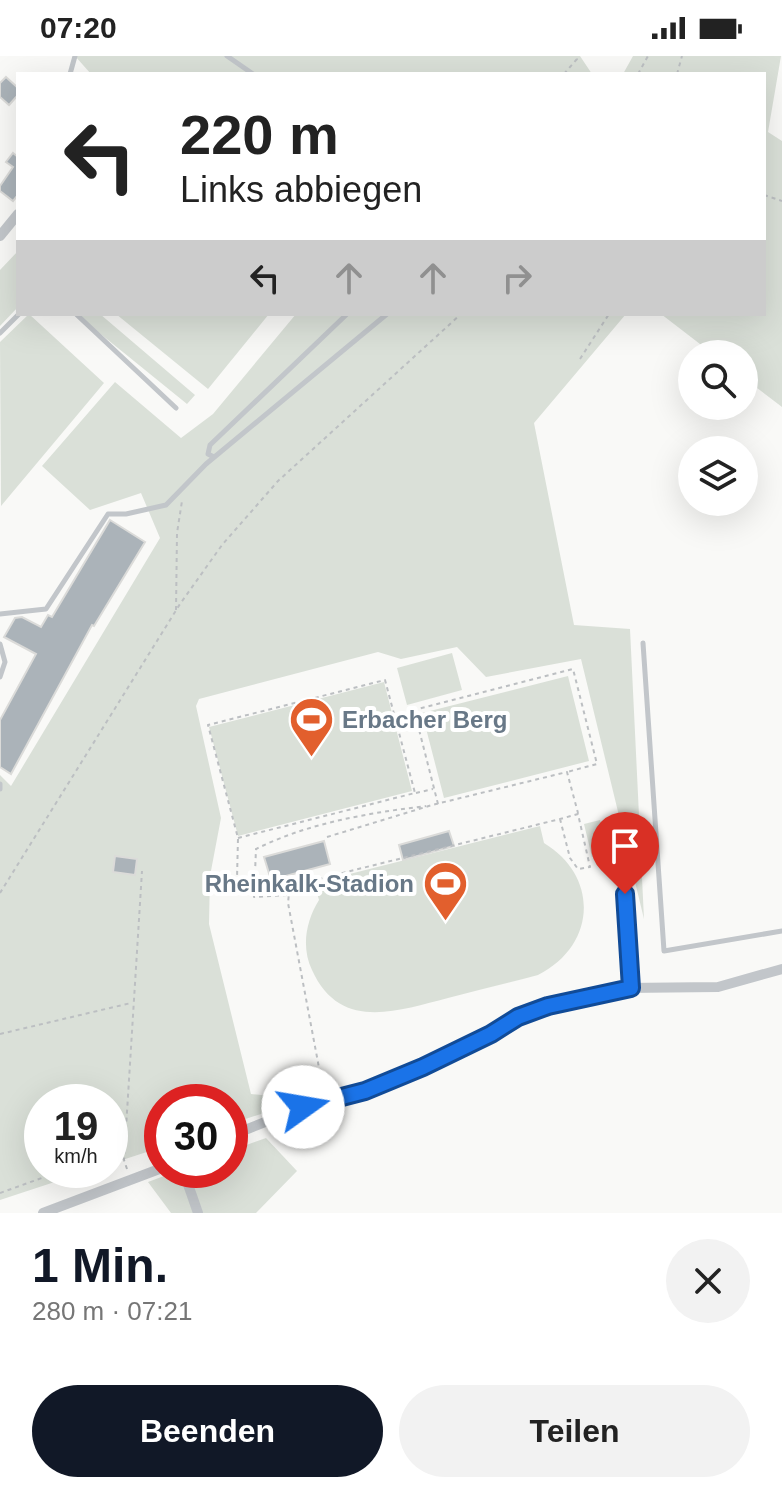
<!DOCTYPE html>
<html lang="de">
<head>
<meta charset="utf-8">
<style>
  :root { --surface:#fff; --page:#f2f2f2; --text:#222; --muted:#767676; --accent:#111827 }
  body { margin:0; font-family:Arial,sans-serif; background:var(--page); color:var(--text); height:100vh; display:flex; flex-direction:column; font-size:30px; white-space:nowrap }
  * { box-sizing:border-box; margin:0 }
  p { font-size:26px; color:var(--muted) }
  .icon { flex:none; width:44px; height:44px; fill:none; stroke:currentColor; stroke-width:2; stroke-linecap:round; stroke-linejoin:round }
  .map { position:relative; height:1157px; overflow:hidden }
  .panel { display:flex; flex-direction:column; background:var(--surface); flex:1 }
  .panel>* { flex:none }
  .top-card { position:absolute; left:16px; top:16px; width:750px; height:244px; border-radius:0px; box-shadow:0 8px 32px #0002; background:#fff; color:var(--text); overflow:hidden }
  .fabs { position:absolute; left:678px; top:284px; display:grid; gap:16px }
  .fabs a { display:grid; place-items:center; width:80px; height:80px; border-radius:50%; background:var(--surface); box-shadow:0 8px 32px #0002; font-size:40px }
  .speed { position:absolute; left:24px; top:1028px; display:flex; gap:16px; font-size:40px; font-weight:700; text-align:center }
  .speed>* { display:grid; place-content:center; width:104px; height:104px; border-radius:50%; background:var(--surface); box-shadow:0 8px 32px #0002; line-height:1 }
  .speed small { font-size:20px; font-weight:400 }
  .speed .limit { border:12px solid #d22; background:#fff; color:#111 }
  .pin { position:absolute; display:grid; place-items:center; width:68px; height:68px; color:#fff; margin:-82px -34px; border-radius:50% 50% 50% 0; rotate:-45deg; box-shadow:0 0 8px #0007 }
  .pin .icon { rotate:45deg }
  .me { position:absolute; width:88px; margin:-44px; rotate:77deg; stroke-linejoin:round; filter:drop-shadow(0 0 6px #0008) }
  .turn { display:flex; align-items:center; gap:28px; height:168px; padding:0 32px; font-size:36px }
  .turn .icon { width:104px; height:104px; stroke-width:2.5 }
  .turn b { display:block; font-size:56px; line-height:68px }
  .lanes { display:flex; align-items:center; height:76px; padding:0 32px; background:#0003; justify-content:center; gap:40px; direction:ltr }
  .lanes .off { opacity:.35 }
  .round { display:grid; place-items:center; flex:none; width:84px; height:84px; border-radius:42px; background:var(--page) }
  .overview { display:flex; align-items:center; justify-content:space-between; height:136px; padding:0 32px }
  h1 { font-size:48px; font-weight:600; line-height:60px; color:var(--accent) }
  .primary-button { display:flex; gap:16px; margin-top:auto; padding:16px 32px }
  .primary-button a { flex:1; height:92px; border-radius:48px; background:var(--accent); color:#fff; font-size:32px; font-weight:600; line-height:92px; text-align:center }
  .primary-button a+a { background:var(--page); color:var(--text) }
  .status { display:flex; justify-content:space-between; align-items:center; height:56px; padding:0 40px; background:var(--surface); direction:ltr }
  .status svg { height:22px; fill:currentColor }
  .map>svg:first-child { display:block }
  .green { fill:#dae0d8 }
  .building { fill:#abb3b9; stroke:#dbdbd9; stroke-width:2 }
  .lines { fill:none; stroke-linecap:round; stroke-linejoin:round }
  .path { stroke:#bcbfc2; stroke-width:2; stroke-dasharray:4 4; stroke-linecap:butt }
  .lane { stroke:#c2c6ca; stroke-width:5 }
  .street { stroke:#c2c6ca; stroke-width:10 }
  .route-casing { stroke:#114b97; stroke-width:20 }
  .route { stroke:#1a73e8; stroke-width:14 }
  .labels { text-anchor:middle; stroke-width:8; stroke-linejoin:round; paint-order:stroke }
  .poi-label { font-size:24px; font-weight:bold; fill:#687887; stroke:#fff; text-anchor:start }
</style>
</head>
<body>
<div class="status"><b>07:20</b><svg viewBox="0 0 49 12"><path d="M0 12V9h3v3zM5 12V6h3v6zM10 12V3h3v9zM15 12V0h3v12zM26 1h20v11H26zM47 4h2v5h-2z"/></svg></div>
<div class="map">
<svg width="782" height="1157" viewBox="0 0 782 1157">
  <rect width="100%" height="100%" fill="#f9f9f7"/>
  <path class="green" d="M75 0H580L592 18H91Z
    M633 0H781L768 76 782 85V351L744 322V298H713L661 258H764V18H623Z
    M18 195V251L0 270V214Z
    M29 258 104 327 1 450 0 286Z
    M76 258H100L195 339 187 348Z
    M116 258H269L208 333Z
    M296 258H626L534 367 574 569 630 573 644 863 581 603 486 621 457 591 401 603 378 596 199 643 196 650 221 762 210 820 209 868 251 1038 290 1042 292 1048 230 1068V1046H162V1091L110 1108V1046H42V1114H91L0 1144V719L11 730 160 482 141 437 90 454 42 410 115 326 181 382 213 358Z
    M452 597 462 634 407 649 397 612Z
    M568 620 589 705 444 742 422 657Z
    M384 626 412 735 238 780 209 671Z
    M600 764 608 797 592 801 584 768Z
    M540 770 544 787C600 821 596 890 538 919 508 927 478 934 448 942 397 955 340 976 312 914 301 891 306 865 319 844L314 827Z
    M266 1082 297 1115 256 1157H171L148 1126 180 1114H230V1095Z"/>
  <path class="building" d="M6 21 18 32V39L9 49 0 41V27Z
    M13 97 18 101V139L13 145 0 135V130L13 111 6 106Z
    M110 464 145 486 94 570 92 569 11 718 0 711V664L36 598 4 581 15 562 22 561 41 571 48 559 52 561Z
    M449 775 454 790 403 804 399 789Z
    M324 785 330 808 271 824 264 801Z
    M115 800 137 803 135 819 113 816Z"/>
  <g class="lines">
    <path class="path" d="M564 18 577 3 575 0
      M638 18 648 0
      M677 18 682 0
      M764 139 782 145
      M580 303 609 258
      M176 554 177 477 182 445
      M416 737 433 733
      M438 748 414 654 573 613 597 708 567 716
      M327 781 432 749 567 716 578 757
      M238 782 415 737 385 624 208 669 238 782 237 822 254 838
      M0 837 180 548 222 489 278 425 461 258
      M287 839 254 841 256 793C308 767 368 757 426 750
      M0 978 131 947
      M323 1033 288 847 289 837H309L310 825 560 763 578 758 590 811 578 813 570 802 560 763
      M110 1098 124 1093
      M127 1113 124 1104 142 815
      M0 1137 64 1114"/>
    <path class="lane" d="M227 0 253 18
      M70 18 75 0
      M76 258 176 352
      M0 277 19 258
      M214 401 208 398 210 389 347 258
      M0 558 46 553 108 458H126L166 449 206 408 387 258
      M643 587 664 895 782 875
      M0 588 5 606 0 621
      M0 728V733
      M625 838 631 931"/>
    <path class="street" d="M0 180 18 158
      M230 1080 303 1051 365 1035 423 1011 491 978 518 961 548 950 625 932 718 931 782 913
      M183 1114 198 1157
      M43 1157 162 1112"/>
  </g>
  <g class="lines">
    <defs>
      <path id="route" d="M303 1051 365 1035 423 1011 491 978 518 961 548 950 631 932 625 838"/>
    </defs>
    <use href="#route" class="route-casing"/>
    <use href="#route" class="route"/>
  </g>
  <defs>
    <symbol id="stadium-pin" viewBox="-11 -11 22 30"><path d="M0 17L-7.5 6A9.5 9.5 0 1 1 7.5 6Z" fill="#e25f2d" stroke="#fff"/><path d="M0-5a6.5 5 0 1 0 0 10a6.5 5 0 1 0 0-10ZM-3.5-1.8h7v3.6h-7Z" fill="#fff"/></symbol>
  </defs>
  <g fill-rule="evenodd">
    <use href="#stadium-pin" x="286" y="638" width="51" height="69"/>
    <use href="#stadium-pin" x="420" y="802" width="51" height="69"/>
  </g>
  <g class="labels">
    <g class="poi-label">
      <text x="342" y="672">Erbacher Berg</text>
      <text x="414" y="836" text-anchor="end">Rheinkalk-Stadion</text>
    </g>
  </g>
</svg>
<div class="fabs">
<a><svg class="icon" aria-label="search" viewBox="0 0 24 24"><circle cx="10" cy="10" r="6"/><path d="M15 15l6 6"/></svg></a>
<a><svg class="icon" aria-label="layers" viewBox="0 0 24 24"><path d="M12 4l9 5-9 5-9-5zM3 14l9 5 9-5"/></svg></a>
</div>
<div class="speed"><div>19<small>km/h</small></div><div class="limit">30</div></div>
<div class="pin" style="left:625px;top:838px;background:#d93025"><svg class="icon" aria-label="arrive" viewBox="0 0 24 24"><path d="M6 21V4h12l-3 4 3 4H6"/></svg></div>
<svg class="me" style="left:303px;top:1051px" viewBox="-20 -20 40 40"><circle r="19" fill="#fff"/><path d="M0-13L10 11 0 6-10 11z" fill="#1a73e8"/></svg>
<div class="top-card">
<div class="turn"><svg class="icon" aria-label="left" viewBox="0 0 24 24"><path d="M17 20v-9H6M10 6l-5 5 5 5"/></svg><div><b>220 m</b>Links abbiegen</div></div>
<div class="lanes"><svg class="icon" aria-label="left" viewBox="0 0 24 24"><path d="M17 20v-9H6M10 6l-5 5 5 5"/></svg><svg class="icon off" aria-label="ahead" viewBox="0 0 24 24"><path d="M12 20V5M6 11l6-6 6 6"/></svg><svg class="icon off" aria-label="ahead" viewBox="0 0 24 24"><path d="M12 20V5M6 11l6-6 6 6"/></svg><svg class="icon off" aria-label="right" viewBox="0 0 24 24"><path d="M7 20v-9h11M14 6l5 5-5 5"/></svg></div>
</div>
</div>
<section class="panel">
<div class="overview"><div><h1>1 Min.</h1><p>280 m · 07:21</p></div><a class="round"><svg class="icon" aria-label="close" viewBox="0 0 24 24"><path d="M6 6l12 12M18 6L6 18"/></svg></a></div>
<div class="primary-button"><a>Beenden</a><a>Teilen</a></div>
</section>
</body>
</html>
